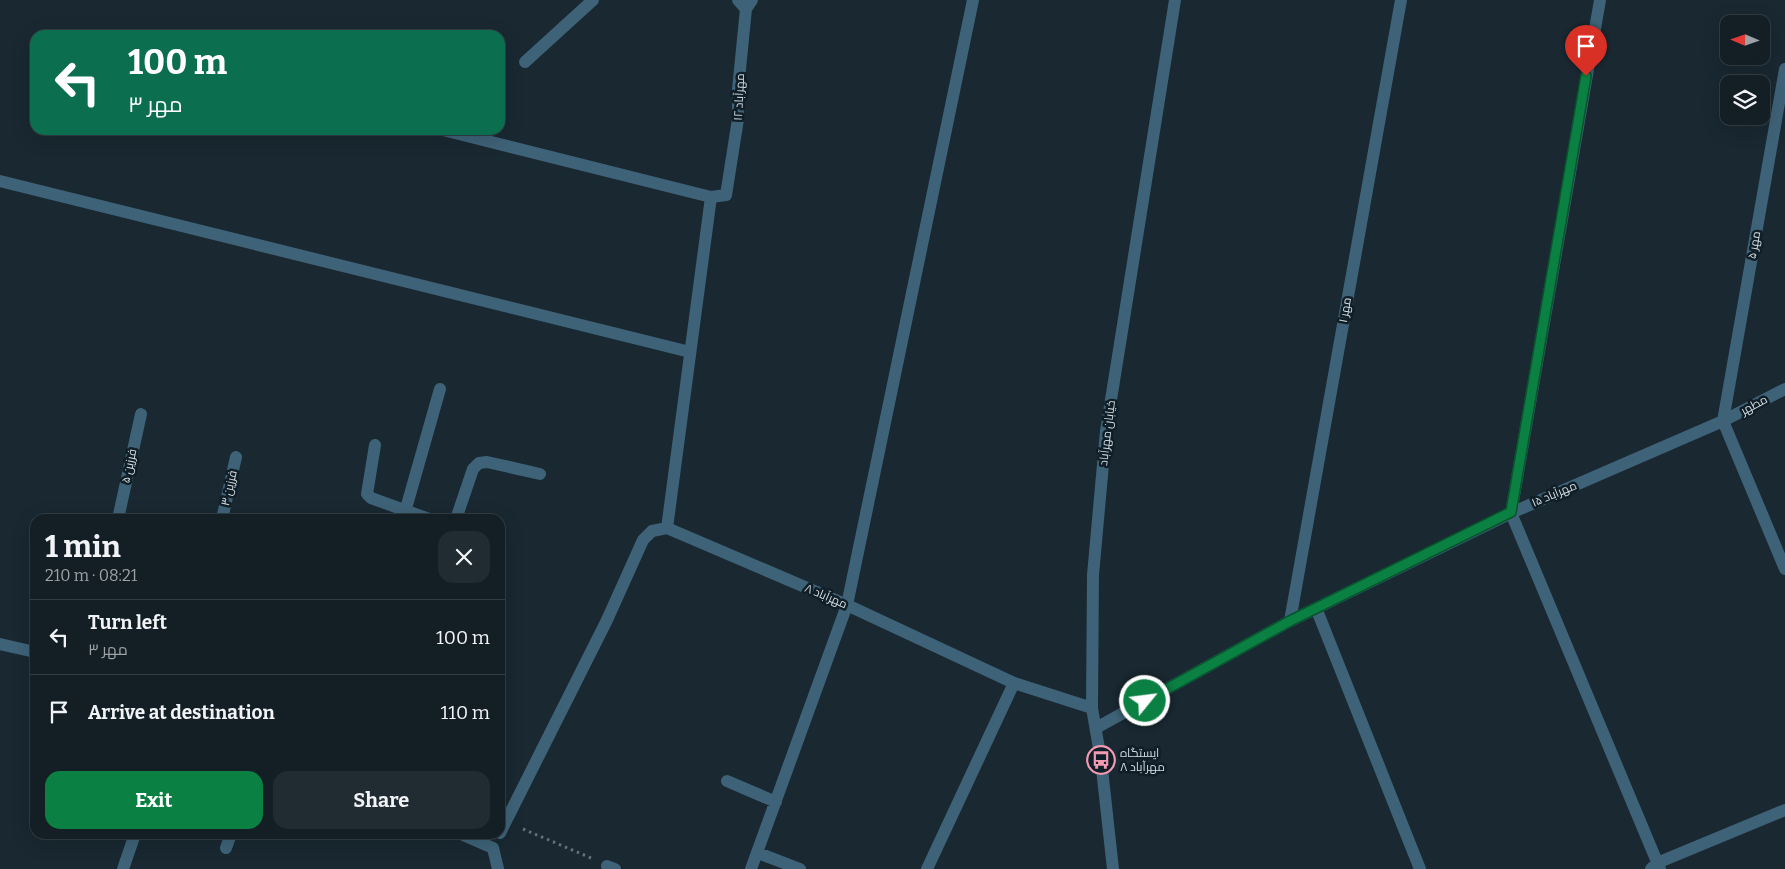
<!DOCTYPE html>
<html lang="en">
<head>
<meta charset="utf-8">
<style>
  :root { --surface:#131e25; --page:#202b32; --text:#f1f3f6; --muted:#9da2a7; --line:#323c42; --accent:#0b8043 }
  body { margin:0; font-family:Bitter,Cairo,serif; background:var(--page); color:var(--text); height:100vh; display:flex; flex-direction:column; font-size:19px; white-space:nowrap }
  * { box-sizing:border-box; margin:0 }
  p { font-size:16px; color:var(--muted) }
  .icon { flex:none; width:28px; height:28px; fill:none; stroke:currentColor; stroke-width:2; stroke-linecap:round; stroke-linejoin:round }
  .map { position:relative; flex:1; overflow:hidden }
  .side { position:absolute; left:30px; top:514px; width:475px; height:325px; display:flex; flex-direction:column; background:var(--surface); border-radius:15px; box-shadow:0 5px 20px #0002,0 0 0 1px var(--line) }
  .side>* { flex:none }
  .banner { position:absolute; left:30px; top:30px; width:475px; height:105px; border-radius:15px; box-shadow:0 5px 20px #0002,0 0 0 1px var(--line); background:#0b6e4f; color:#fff; overflow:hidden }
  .needle { width:32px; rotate:272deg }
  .tools { position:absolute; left:1720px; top:15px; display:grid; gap:10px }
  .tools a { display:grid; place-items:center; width:50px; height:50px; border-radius:10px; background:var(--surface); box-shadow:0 5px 20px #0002,0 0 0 1px var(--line); font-size:25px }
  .pin { position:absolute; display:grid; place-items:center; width:42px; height:42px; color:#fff; margin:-51px -21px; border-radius:50% 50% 50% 0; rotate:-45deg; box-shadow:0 0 5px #0007 }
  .pin .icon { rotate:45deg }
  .me { position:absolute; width:55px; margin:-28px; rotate:61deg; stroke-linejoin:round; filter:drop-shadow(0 0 4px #0008) }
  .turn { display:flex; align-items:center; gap:18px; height:105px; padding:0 15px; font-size:22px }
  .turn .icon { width:65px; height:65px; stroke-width:2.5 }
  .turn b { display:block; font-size:35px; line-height:42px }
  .round { display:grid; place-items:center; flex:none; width:52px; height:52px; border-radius:15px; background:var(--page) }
  .summary { display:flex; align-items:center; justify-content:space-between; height:85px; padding:0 15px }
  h1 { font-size:30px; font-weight:700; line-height:38px }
  .primary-button { display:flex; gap:10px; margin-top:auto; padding:10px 15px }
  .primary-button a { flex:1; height:58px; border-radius:15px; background:var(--accent); color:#fff; font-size:20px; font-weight:700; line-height:58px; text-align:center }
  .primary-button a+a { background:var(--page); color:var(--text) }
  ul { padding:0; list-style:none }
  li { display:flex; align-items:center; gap:15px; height:75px; padding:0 15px; border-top:1px solid var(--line) }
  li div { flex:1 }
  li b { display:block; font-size:19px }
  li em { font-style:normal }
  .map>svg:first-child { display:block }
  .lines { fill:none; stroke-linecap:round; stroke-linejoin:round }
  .path { stroke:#637078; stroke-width:3; stroke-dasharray:2.5 4; stroke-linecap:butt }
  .minor { stroke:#3e6277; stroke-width:12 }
  .route-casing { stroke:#07532c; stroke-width:12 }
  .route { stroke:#0b8043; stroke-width:9 }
  .labels { text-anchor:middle; stroke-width:5; stroke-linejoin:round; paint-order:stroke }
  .street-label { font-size:12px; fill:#d2dbe1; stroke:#101e27 }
  .poi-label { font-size:12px; fill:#d2dbe1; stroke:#101e27; text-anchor:start }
</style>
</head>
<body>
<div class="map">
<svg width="1785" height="869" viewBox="0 0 1785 869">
  <rect width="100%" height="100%" fill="#192831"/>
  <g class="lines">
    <path class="path" d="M523 829 591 858"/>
    <path class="minor" d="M738 0 746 9
      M1600 0 1511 513 1660 869
      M525 62 593 0
      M443 130 711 197 726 195 738 119V89L746 9 752 0
      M0 181 690 352
      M1723 421 1785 69
      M1723 421 1785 569
      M375 445 367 494 371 498 429 519
      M405 512 440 389
      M118 519 141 414
      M222 519 236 457
      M456 519 473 469 479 463 487 462 540 474
      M667 528 711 197
      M1316 608 1420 869
      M1290 621 1401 0
      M0 644 35 652
      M1096 728 1290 621 1511 513 1723 421 1785 389
      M727 781 776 802
      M500 833 607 620 643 540 652 531 667 528 847 605 1014 683 1092 708
      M461 834 493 848
      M226 848 231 834
      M493 848 498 869
      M758 853 800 869
      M607 866 615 869
      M123 869 135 834
      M751 869 847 605 973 0
      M927 869 1014 683
      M1113 869 1101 760 1092 708 1093 575 1106 431 1175 0
      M1651 869 1657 863 1785 810"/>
  </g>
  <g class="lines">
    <defs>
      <path id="route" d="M1145 701 1290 621 1511 512 1586 76"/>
    </defs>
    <use href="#route" class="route-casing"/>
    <use href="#route" class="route"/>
  </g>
  <defs>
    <symbol id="bus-ring" viewBox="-11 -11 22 22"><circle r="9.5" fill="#101e27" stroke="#f19ab2" stroke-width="1.5"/><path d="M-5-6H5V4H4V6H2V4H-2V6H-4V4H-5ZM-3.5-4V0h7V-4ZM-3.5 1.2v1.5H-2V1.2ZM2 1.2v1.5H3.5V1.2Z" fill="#f19ab2"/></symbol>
  </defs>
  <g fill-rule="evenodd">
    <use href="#bus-ring" x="1085" y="744" width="32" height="32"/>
  </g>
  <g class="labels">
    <g class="street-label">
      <text transform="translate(739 97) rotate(-87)" y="4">مهرآباد ۱۲</text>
      <text transform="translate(1754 245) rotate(-80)" y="4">مهر ۵</text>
      <text transform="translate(1345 310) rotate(-80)" y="4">مهر ۱</text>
      <text transform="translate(1754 405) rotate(-28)" y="4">مطهر</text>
      <text transform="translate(1107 433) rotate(-83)" y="4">خیابان مهرآباد</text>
      <text transform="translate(129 466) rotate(-78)" y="4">فرزین ۵</text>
      <text transform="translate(229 488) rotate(-77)" y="4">فرزین ۳</text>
      <text transform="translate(1554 494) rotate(-23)" y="4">مهرآباد ۱۵</text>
      <text transform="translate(826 596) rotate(23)" y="4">مهرآباد ۸</text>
    </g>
    <g class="poi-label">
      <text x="1120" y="757">ایستگاه<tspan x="1120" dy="14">مهرآباد ۸</tspan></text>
    </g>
  </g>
</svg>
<div class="tools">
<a><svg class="needle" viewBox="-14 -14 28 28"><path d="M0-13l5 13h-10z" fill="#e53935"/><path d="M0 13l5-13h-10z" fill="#9da2a7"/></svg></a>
<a><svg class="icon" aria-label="layers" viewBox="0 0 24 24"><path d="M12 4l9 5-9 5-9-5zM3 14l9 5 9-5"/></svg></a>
</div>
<div class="pin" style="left:1586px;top:76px;background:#d93025"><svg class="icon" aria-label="arrive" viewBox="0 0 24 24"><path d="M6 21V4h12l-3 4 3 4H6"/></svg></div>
<svg class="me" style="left:1145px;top:701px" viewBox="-20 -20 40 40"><circle r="17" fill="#0b8043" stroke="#fff" stroke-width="3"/><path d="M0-11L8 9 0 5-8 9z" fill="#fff"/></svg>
<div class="banner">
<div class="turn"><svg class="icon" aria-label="left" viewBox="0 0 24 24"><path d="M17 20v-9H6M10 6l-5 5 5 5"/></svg><div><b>100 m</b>مهر ۳</div></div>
</div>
<section class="side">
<div class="summary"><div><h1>1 min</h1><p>210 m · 08:21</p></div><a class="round"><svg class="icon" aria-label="close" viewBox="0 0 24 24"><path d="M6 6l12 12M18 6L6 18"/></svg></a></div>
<ul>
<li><svg class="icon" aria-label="left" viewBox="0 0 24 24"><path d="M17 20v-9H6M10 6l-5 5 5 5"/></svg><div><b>Turn left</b><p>مهر ۳</p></div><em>100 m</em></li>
<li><svg class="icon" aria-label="arrive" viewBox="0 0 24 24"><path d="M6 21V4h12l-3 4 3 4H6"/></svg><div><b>Arrive at destination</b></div><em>110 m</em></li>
</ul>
<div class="primary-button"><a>Exit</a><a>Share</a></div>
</section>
</div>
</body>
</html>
